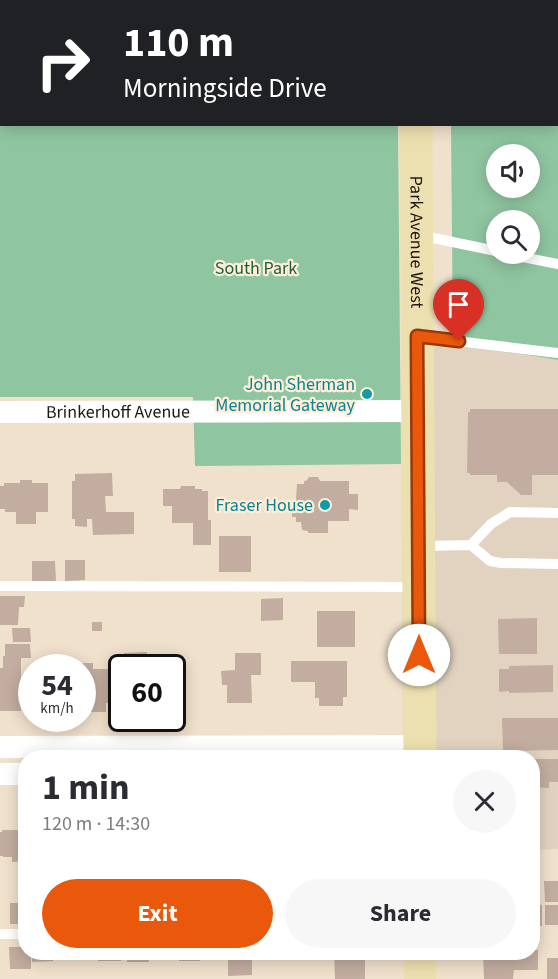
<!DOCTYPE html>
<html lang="en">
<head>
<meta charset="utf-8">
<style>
  :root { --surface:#fff; --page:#f7f7f7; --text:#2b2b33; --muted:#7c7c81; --accent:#ea580c }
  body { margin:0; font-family:"Source Sans 3",sans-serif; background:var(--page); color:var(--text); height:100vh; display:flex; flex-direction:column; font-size:22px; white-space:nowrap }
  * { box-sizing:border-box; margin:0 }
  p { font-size:20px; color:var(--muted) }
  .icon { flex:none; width:33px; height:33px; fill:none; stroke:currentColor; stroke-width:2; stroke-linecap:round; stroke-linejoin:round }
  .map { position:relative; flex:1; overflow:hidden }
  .details { position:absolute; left:18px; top:750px; width:522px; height:210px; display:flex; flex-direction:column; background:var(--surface); border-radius:24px; box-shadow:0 3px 15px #0003 }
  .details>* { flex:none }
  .top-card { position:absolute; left:0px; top:0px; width:558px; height:126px; box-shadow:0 3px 15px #0003; background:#202124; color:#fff; overflow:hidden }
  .fabs { position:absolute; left:486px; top:144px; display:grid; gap:12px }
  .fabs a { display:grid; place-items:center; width:54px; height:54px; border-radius:50%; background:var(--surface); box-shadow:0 3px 15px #0003; font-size:30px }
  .speed { position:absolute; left:18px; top:654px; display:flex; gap:12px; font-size:30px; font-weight:700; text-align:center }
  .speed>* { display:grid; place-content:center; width:78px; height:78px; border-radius:50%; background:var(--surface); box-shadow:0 3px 15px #0003; line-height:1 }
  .speed small { font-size:15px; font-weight:400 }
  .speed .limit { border:3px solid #111; border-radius:9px; background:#fff; color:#111 }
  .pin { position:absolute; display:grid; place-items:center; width:51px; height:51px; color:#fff; margin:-62px -26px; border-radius:50% 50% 50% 0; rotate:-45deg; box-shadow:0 0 6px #0007 }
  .pin .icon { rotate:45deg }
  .me { position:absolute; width:66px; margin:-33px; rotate:0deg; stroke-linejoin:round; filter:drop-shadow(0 0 4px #0008) }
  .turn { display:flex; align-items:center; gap:21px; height:126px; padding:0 24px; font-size:27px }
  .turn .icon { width:78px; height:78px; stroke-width:2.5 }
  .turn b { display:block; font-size:42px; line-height:51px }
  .round { display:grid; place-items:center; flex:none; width:63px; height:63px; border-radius:32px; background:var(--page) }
  .headline { display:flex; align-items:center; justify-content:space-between; height:102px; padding:0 24px }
  h1 { font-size:36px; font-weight:700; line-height:45px }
  .button { display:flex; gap:12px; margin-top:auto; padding:12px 24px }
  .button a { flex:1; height:69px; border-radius:36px; background:var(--accent); color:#fff; font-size:24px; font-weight:700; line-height:69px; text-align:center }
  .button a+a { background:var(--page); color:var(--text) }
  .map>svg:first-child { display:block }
  .commercial { fill:#e1d3c0 }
  .green { fill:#90c5a1; fill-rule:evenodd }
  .building { fill:#c3ada0 }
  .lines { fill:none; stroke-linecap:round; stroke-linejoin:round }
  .lane { stroke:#fff; stroke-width:10 }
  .street { stroke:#fff; stroke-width:22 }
  .primary { stroke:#ede0b0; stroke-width:33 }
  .route-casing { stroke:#983908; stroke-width:15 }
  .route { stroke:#ea580c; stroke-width:10 }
  .culture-dot { fill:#0f9aa8; stroke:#fdeed9; stroke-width:2 }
  .labels { text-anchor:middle; stroke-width:4.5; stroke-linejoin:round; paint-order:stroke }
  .street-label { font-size:18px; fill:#1d1811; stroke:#fdeed9 }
  .park-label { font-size:18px; fill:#215e3a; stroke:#fdeed9 }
  .culture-label { font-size:18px; fill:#0d838f; stroke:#fdeed9; text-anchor:end }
</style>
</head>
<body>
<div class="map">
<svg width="558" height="979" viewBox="0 0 558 979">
  <rect width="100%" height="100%" fill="#f0e1cc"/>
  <path class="commercial" d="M453 346 521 354 558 360V849L533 850 532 758 403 757 401 348Z"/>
  <path class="green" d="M0 0H396V2H2V124L398 125 401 464 195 466 193 397H0Z
    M449 0H558V360L521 354 453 346 451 125 556 124V2H449ZM496 154H530V188H496ZM496 220H530V254H496Z"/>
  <path class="building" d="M470 409H558V475H532V495H521L507 482H497V475H470V473H467L468 412H470Z
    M112 473 113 496H105L106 512H134V534L93 535 92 519H87V527L75 526V519H72V481H75V474Z
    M309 477H318L320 481H349V494H358V510L349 509V521H328V533H308V531L302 530 301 522H296V517H292V500H296L297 484H304V481H306Z
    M20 480H32V483H48V512H36V524H16V512H5V509H0V486H4V483H20Z
    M181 486H195V489H202V491H208V520H211V545H193V523H172V506H163V489H180Z
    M219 536H251V572H219Z
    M65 560H85V580L65 581Z
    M32 561H55L56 581H32Z
    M0 596H25L24 607H19L18 625H0Z
    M283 598V620L261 621V599Z
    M317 611H355V647H317Z
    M537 618V654H499L498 619Z
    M92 622H102V631H92Z
    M12 628H30L31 642H13Z
    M5 644H30L31 658H21V711H0V668H3V656H5Z
    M147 652V668H124V653Z
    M235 653H261V675H251L252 703H227V685H222L221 671 235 670Z
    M291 661H347V697H343V706H319V698H315V682H291Z
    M34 662H67V668H34Z
    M83 663H93V669H108V703H106V712H84V704H82Z
    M553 665V692L509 693V691L499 692V669H509V666Z
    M502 718H558V750L503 751Z
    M532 759H558V782H549V788L535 787V789H532Z
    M2 830H26V861L12 862V857H3V856H0V832H2Z
    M544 881H558V902H545Z
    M10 903H26V924H10Z
    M532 905H542V926H532Z
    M545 905H558V925H545Z
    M9 947H26V952H31V969H10Z
    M532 950H538V970H514L513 979H484L483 952H532Z
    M32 952H53V961L32 962Z
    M98 952H121V961H98Z
    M127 952H149V962H127Z
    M179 952H206L207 959H200V961H179Z
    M334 952H365V979H335Z
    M228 953H252V975L228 976Z
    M547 958H558V979H547Z"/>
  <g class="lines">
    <path class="lane" d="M218 0 241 2
      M419 235 496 251
      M507 254 558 264
      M421 337 558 353
      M471 545 491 524 510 512 558 513
      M423 546 471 545 490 561 501 563 558 564
      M0 586 417 587
      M0 934H26"/>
    <g class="street">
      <path id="s1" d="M0 412 418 411"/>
      <path d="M0 747 420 746"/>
      <path d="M0 774H26"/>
    </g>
    <g class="primary">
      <path d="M417 0V2"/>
      <path id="s2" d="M416 124 420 758"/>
      <path d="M420 952V979"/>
    </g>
  </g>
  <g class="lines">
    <defs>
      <path id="route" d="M419 655 417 336 459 341"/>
    </defs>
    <use href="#route" class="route-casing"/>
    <use href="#route" class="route"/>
  </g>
  <g class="culture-dot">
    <circle cx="367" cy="394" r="6"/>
    <circle cx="325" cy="505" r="6"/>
  </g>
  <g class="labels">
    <g class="street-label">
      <text dy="6" stroke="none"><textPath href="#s2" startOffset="118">Park Avenue West</textPath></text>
      <text dy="6" stroke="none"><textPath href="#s1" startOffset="118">Brinkerhoff Avenue</textPath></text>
    </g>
    <g class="park-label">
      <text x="256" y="274">South Park</text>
    </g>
    <g class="culture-label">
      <text x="355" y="390">John Sherman<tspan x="355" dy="21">Memorial Gateway</tspan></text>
      <text x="313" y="511">Fraser House</text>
    </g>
  </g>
</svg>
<div class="fabs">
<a><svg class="icon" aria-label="sound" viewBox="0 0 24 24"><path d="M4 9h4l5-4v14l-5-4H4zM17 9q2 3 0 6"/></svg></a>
<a><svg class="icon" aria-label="search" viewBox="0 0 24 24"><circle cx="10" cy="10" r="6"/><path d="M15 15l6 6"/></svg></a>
</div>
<div class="speed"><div>54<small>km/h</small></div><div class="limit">60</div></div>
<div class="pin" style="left:459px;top:341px;background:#d93025"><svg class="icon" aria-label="arrive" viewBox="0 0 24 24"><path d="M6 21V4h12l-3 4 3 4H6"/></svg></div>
<svg class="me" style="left:419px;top:655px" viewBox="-20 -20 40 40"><circle r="19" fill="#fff"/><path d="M0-13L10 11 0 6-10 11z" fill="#ea580c"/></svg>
<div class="top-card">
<div class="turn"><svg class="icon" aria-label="right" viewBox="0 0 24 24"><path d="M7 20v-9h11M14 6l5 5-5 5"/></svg><div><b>110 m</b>Morningside Drive</div></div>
</div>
<section class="details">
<div class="headline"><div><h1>1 min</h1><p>120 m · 14:30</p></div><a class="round"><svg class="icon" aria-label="close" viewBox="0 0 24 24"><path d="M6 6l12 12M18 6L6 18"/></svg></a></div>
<div class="button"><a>Exit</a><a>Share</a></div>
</section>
</div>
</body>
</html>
